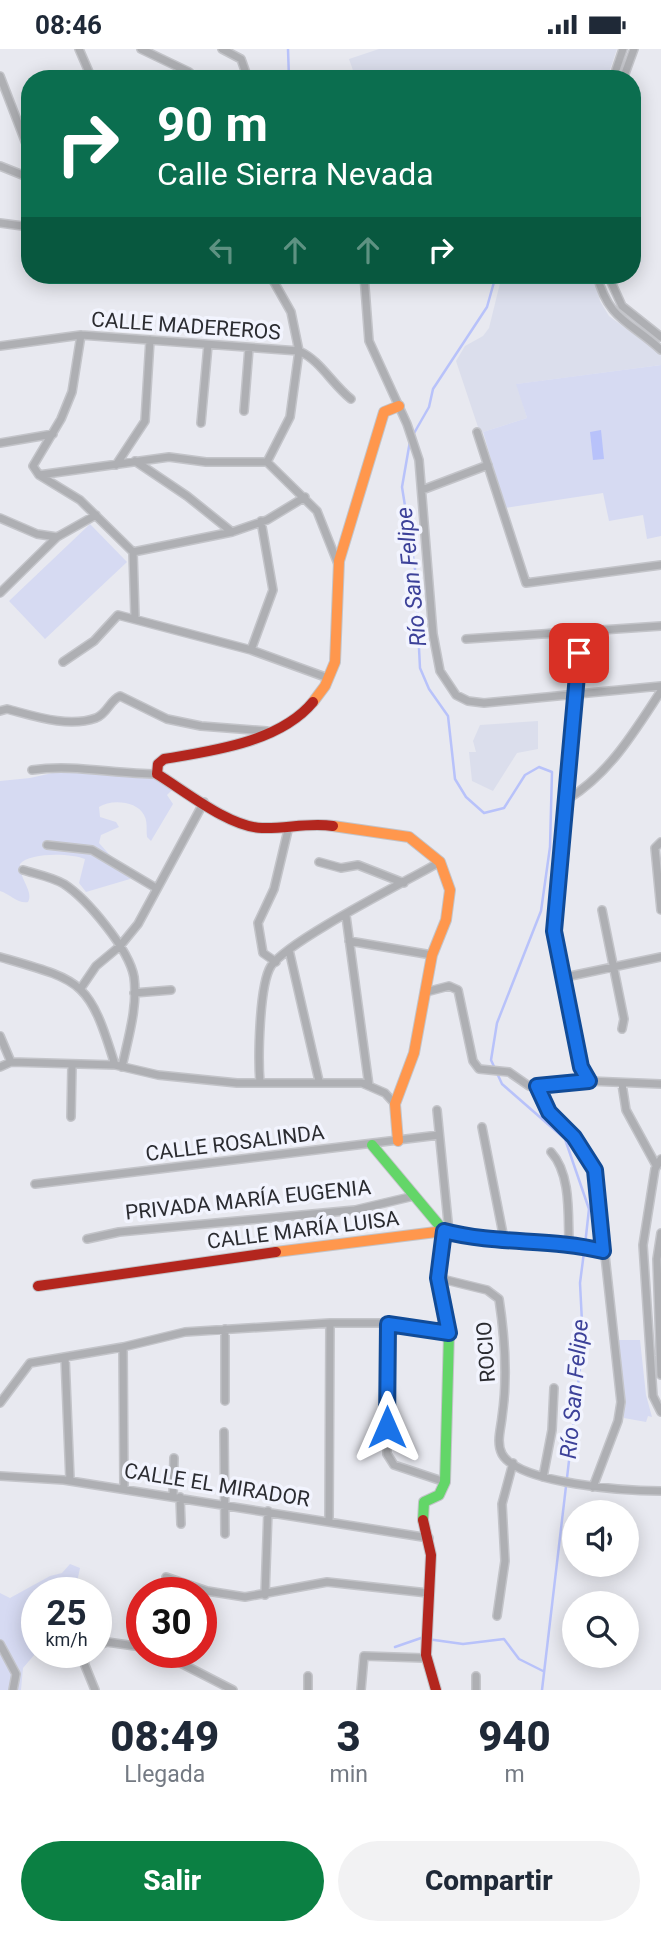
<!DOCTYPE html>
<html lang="es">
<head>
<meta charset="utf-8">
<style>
  :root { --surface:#fff; --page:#f2f2f3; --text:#1f2937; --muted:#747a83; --accent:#0b8043 }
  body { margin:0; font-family:Roboto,sans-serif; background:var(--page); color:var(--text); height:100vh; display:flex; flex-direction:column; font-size:26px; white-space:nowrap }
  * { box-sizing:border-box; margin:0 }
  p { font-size:23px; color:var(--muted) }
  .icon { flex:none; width:38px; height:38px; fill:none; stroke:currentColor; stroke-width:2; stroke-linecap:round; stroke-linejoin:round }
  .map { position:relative; height:1641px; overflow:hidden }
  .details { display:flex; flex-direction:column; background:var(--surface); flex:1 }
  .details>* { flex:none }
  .guide { position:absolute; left:21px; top:21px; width:620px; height:214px; border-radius:28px; box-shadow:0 4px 18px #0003; background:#0b6e4f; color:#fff; overflow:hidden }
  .buttons { position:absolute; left:562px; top:1451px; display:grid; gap:14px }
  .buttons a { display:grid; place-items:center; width:77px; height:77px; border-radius:50%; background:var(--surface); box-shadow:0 4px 18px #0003; font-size:35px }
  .speed { position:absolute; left:21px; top:1528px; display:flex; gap:14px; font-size:35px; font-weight:700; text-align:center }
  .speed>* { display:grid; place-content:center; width:91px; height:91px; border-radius:50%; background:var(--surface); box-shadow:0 4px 18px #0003; line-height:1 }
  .speed small { font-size:18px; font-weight:400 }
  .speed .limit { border:10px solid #d22; background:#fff; color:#111 }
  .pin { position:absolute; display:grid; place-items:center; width:60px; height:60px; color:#fff; margin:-30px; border-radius:14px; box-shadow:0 4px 10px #0006 }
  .me { position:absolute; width:77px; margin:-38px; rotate:0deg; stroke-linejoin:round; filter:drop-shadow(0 0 5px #0008) }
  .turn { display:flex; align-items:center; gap:24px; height:147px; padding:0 21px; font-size:32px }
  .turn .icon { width:91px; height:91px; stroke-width:2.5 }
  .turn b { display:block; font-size:49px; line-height:60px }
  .lanes { display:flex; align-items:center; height:66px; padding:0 21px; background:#0003; justify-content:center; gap:35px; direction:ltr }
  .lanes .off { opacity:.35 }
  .eta { display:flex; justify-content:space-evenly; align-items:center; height:119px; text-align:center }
  .eta b { font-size:42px; font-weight:800; line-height:49px }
  .primary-button { display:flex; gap:14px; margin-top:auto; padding:14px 21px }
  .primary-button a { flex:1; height:80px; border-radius:42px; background:var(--accent); color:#fff; font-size:28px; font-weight:800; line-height:80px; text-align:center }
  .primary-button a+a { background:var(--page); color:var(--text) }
  .status { display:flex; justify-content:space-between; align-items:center; height:49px; padding:0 35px; background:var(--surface); direction:ltr }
  .status svg { height:19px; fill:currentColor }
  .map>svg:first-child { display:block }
  .built { fill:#dbdeec }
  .green { fill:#d6daf2 }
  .water { fill:#b8c2fa }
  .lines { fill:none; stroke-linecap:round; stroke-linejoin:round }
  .stream { stroke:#b8c2fa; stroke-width:2.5 }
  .street-casing { stroke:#c3c4c9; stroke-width:10 }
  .fast-casing { stroke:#c3c4c9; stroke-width:12 }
  .slow-casing { stroke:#c3c4c9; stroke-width:12 }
  .jam-casing { stroke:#c3c4c9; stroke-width:12 }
  .street { stroke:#aeafb3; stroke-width:7 }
  .fast { stroke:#63d668; stroke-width:10 }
  .slow { stroke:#ff974d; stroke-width:10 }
  .jam { stroke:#b3261e; stroke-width:10 }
  .route-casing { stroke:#114b97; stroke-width:18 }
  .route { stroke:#1a73e8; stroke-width:12 }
  .labels { text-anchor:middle; stroke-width:7; stroke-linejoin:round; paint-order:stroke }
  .street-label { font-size:21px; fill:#2b2c31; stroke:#f2f4fe }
  .water-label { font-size:23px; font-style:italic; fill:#3c4199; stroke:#f2f4fe }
</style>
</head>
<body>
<div class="status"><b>08:46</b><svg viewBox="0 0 49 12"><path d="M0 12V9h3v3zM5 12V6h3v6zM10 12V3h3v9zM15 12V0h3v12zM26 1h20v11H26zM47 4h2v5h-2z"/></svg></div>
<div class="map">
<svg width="661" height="1641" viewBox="0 0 661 1641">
  <rect width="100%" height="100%" fill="#e8e9f0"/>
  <path class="built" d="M379 0H617L607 30H356L349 10Z
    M502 226H594L600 252 609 267 661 305V316L517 335 527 369 480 384 456 312 465 297 483 287 489 279Z
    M538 672V700L517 704 493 742 472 732 469 703H476L473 692 480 676Z"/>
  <path class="green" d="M661 316V487L647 490 643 466 609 472 603 444 505 459 483 383 527 369 516 335Z
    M90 475 127 513 45 590 9 552Z
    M88 716 162 731 174 739 167 746 173 755 151 792 147 788C146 781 148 773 144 766 137 752 111 750 99 758L100 768 116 773 119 778 101 786 99 794 116 813 130 820V830L86 843 79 834 85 810C72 804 29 803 20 815 19 830 34 842 28 853 18 855 10 845 0 842V732L30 729Z
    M618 1291H640L646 1346 652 1368 648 1367 646 1373 624 1369Z
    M70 1515 80 1519 75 1543 37 1544V1603H58L53 1607 35 1605 23 1619 21 1641H0V1544L10 1549 50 1527 62 1524Z"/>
  <path class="water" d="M601 381 604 410 593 411 590 383Z"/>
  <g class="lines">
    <path class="stream" d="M288 0 289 30
      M413 386 429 358 433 340 487 258 496 226
      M410 392 402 438 415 520 420 619 429 640 448 667 455 730 466 748 484 764 504 759 525 726 539 718 552 723 550 798 541 862 497 974 491 1011 502 1035 565 1090 589 1160 585 1196
      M427 1590 463 1595 504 1590 519 1610 543 1622
      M395 1598 421 1589
      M542 1641 583 1293 580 1234 584 1203"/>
    <defs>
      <path id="street" d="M79 0 92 30
        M141 0 189 23 196 30
        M222 0 241 10 248 30
        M0 27 30 105
        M613 30 623 0
        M623 30 634 0
        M0 117 30 129
        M0 174 30 178
        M364 226 369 292 407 375 419 411 433 585 440 622 456 646 468 652 484 654 661 637
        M597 226C608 271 631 273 661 301
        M608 226 622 257 661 288
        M81 286 72 343 61 370 33 417 39 426 80 451 133 503
        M0 297 81 286 299 302C320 311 332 335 351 350
        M244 362 249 299
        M201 374 208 296
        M477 383 526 534 661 516
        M0 394 53 385
        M135 412 187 447 232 483
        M267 413 290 368 299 302 291 263 270 226
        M267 413 317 462 338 515
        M116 416 145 372 150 291
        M39 426 169 408 206 413H267
        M422 441 488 416
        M0 469 37 485 57 488
        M133 503 232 483 267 471 305 448
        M133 503 135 568
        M0 544 57 488 96 466
        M581 583 554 882 581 1019 589 1032
        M466 590 661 577
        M251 601 273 541 261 472
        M63 613 94 592 118 566 251 601 328 629
        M0 662 7 660C34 667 68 679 96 669 108 664 109 652 120 647L167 670 201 677 267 682
        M32 721C74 715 114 725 157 725
        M568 750C610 724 634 683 661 642
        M661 793 655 799 661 861
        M47 796 92 801 156 839
        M319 813 341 819 358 816 404 834
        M23 821C36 825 52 828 64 835 87 850 129 900 134 928 138 958 128 989 122 1018
        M602 861 624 970 622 980
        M346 867 369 1037
        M349 892 432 906
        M289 901 319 1032
        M0 908C83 932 89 931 115 1016
        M276 913 263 904 258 874 274 840 289 777
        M561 929 661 908
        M81 939 96 917 120 897 138 875 204 753
        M426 943 449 937 458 941 473 1012 479 1020 509 1023 529 1037 589 1032 661 1035
        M134 944 171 941
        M0 987 11 1013
        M0 1018 11 1013 115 1016 158 1026 237 1034H362L385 1044 395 1055
        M260 1034C258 1010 259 936 271 917 289 891 407 832 440 813
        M622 1035 626 1061 656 1116
        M537 1037 549 1063 574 1088 596 1124 621 1353 618 1372 593 1438
        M437 1061 449 1183
        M71 1068 72 1016
        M482 1078 504 1190
        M551 1103C571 1125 568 1165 569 1193
        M661 1110 655 1120 643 1196 653 1347 661 1363
        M35 1135 439 1086
        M661 1184 657 1210 661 1326
        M87 1190 119 1183 355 1161 414 1147
        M438 1229 487 1241 499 1250C505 1289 508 1328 502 1368 501 1379 496 1394 502 1405 519 1435 628 1442 661 1442
        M388 1274 387 1405 394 1416 445 1433
        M123 1298 124 1440
        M65 1308 70 1431
        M225 1352V1280
        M0 1354 30 1314 123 1298 185 1283 330 1274H388L449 1284
        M224 1383 225 1485
        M0 1427 64 1431 429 1489
        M543 1428 552 1381 554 1339
        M173 1447 174 1409
        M180 1448 181 1475
        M329 1471 330 1274
        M166 1528 207 1542 245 1548 327 1533 428 1544
        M265 1546 268 1462
        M497 1567 505 1512 502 1455 513 1414
        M0 1595 16 1625 13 1641
        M96 1597 107 1593 142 1598
        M88 1603 84 1614 95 1641
        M159 1603 233 1641
        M308 1641V1627
        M361 1641 364 1607 424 1609
        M476 1641V1627"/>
      <path id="fast" d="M372 1096 444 1182 438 1229 449 1284 445 1433 439 1446 424 1453 423 1471"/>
      <path id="slow" d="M313 653 325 637 335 613 339 512 384 363 399 357
        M333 777 409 788 440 813 450 841 446 871 432 906 414 1004 395 1055 398 1092
        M276 1203 444 1182 603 1202"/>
      <path id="jam" d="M313 653C280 693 212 702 164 710L158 715 157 725C185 742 229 778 262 779 286 780 309 773 333 777
        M38 1237 276 1203
        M423 1471 431 1506 426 1606 436 1641"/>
    </defs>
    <use href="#street" class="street-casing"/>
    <use href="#fast" class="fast-casing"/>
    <use href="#slow" class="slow-casing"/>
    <use href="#jam" class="jam-casing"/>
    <use href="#street" class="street"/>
    <use href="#fast" class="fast"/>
    <use href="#slow" class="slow"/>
    <use href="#jam" class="jam"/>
  </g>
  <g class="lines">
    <defs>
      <path id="route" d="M387 1378 388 1275 449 1284 438 1229 444 1182C496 1196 551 1189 603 1202L595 1121 574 1088 549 1063 537 1037 589 1032 581 1018 554 882 579 604"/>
    </defs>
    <use href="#route" class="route-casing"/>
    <use href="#route" class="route"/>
  </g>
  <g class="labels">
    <g class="street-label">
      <text transform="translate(186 277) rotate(4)" y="7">CALLE MADEREROS</text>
      <text transform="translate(235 1094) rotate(-7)" y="7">CALLE ROSALINDA</text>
      <text transform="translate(248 1151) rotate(-6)" y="7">PRIVADA MARÍA EUGENIA</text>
      <text transform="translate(303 1181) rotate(-7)" y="7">CALLE MARÍA LUISA</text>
      <text transform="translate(486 1303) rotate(-94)" y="7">ROCIO</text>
      <text transform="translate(217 1436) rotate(9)" y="7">CALLE EL MIRADOR</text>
    </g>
    <g class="water-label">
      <text transform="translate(411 528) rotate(-96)" y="8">Río San Felipe</text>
      <text transform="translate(574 1340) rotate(-85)" y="8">Río San Felipe</text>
    </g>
  </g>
</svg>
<div class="buttons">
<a><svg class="icon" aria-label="sound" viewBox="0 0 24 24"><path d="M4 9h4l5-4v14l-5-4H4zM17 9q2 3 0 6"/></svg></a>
<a><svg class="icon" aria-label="search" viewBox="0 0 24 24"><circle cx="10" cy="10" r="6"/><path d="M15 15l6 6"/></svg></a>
</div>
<div class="speed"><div>25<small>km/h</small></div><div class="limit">30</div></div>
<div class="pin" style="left:579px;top:604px;background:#d93025"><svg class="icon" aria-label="arrive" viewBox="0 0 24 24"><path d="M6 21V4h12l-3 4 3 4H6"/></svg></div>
<svg class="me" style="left:387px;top:1378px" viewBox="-20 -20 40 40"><path d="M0-17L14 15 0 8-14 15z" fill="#1a73e8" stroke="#fff" stroke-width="4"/></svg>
<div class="guide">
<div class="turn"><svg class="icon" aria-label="right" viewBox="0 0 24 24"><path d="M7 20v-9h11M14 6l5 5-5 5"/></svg><div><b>90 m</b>Calle Sierra Nevada</div></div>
<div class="lanes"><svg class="icon off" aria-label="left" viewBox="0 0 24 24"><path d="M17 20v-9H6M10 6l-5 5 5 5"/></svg><svg class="icon off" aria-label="ahead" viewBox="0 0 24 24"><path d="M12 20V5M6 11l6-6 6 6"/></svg><svg class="icon off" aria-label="ahead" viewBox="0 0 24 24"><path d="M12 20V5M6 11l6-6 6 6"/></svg><svg class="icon" aria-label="right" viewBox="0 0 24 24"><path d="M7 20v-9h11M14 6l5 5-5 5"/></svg></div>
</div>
</div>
<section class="details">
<div class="eta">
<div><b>08:49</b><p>Llegada</p></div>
<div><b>3</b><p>min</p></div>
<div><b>940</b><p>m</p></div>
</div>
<div class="primary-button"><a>Salir</a><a>Compartir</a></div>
</section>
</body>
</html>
